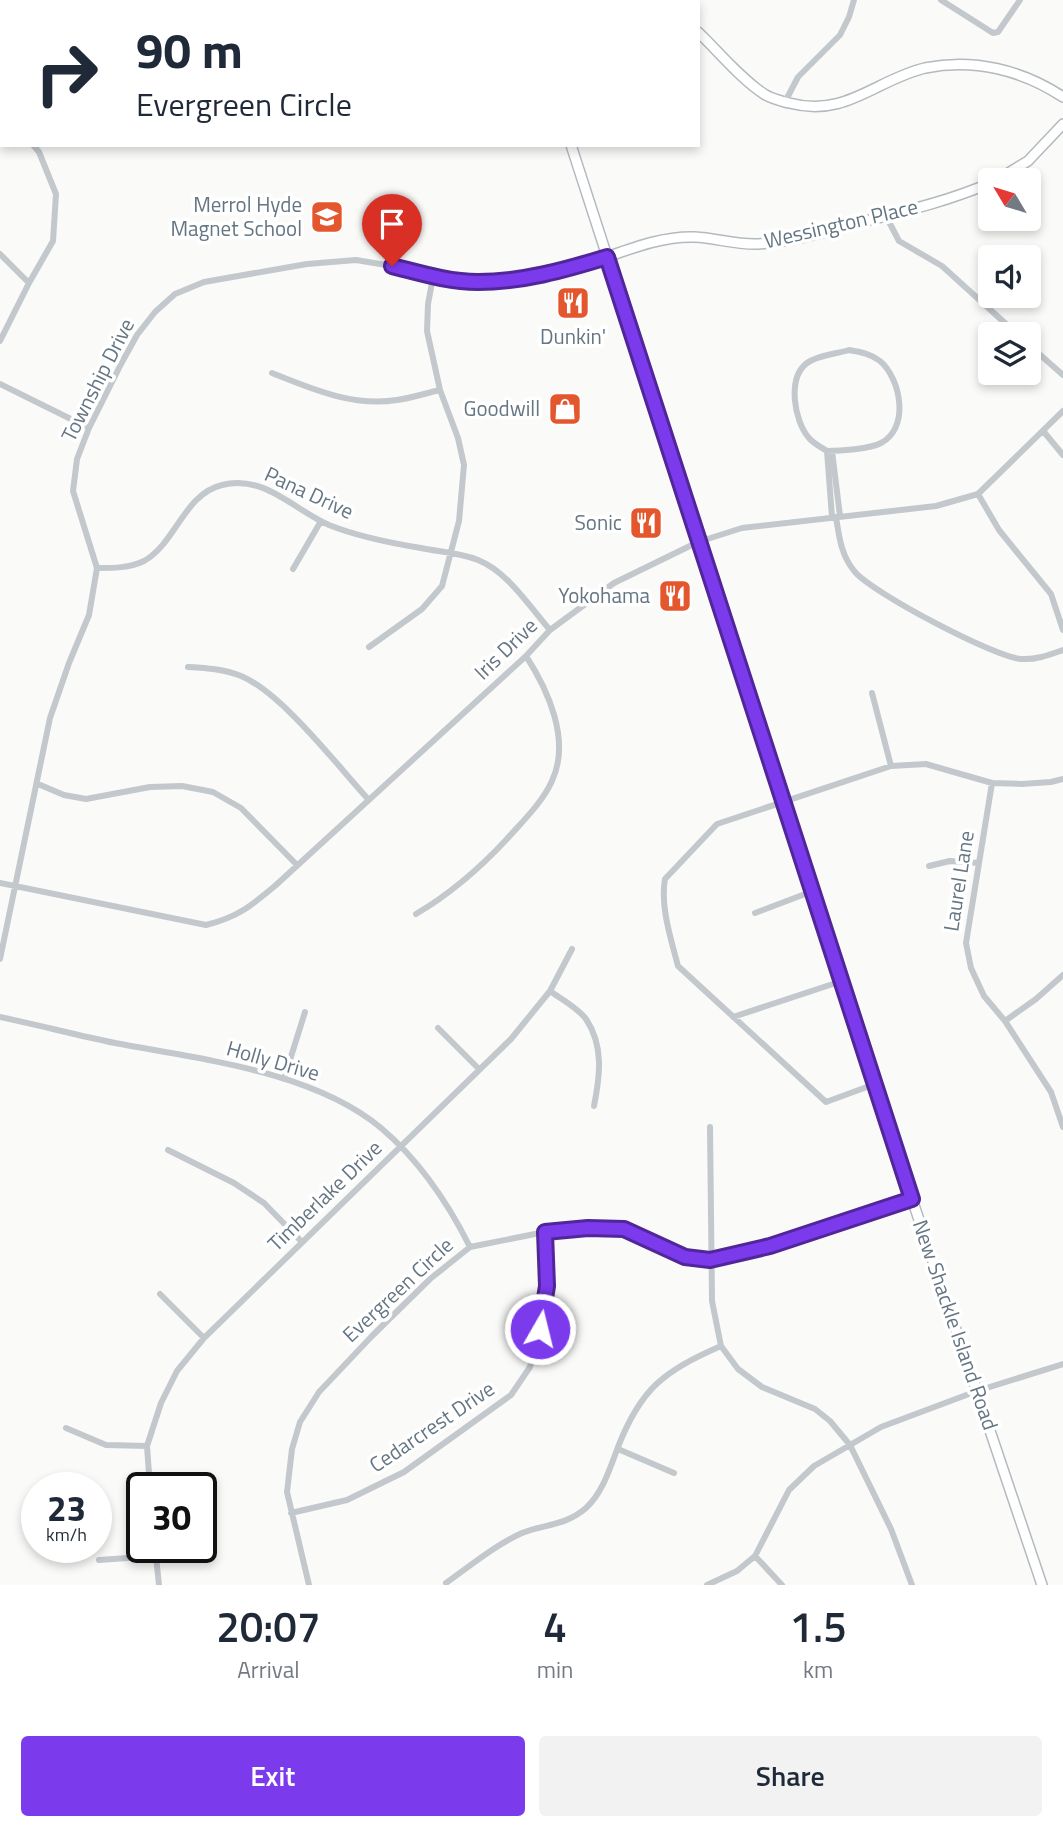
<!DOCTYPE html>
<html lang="en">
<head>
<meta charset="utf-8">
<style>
  :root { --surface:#fff; --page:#f2f2f3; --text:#1f2937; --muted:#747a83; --accent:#7c3aed }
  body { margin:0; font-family:"Titillium Web",sans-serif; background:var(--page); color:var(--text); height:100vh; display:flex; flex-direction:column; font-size:26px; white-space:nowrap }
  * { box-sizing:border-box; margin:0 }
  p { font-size:23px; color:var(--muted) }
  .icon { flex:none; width:38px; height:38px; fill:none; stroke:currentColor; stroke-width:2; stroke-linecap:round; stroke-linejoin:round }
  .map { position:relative; height:1585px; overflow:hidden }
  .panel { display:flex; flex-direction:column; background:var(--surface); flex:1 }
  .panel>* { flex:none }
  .top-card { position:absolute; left:0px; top:0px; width:700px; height:147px; box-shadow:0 4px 10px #0003; background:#fff; color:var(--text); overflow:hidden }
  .needle { width:46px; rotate:308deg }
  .fabs { position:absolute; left:978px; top:168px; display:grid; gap:14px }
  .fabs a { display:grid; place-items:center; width:63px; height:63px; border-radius:7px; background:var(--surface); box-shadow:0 4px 10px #0003; font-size:35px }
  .speed { position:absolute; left:21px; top:1472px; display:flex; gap:14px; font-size:35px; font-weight:700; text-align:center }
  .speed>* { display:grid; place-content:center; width:91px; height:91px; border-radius:50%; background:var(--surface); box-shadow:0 4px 10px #0003; line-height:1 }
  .speed small { font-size:18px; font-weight:400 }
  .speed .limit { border:4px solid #111; border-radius:10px; background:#fff; color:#111 }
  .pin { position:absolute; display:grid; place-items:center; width:60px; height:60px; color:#fff; margin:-72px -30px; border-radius:50% 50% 50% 0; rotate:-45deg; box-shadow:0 0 7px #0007 }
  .pin .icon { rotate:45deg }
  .me { position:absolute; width:77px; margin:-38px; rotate:8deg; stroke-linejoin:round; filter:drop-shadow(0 0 5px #0008) }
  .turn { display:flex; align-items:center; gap:24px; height:147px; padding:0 21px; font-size:32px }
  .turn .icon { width:91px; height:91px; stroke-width:2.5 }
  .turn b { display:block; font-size:49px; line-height:60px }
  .eta { display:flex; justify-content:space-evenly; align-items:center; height:119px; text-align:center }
  .eta b { font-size:42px; font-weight:600; line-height:49px }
  .action { display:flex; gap:14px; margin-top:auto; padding:14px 21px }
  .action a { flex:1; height:80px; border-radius:7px; background:var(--accent); color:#fff; font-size:28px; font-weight:600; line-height:80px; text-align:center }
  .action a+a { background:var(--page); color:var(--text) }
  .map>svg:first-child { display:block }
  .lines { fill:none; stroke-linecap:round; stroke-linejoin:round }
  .secondary-casing { stroke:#b3babf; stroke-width:12 }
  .street { stroke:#c3c8cc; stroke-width:6 }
  .secondary { stroke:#fff; stroke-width:9 }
  .route-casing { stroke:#51269a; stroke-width:18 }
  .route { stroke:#7c3aed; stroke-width:12 }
  .labels { text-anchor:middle; stroke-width:7; stroke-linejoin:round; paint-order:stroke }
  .poi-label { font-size:21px; fill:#657683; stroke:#fff; text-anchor:end }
  .street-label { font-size:21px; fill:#657683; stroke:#fff }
</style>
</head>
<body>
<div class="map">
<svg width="1063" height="1585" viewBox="0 0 1063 1585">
  <rect width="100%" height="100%" fill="#fafaf8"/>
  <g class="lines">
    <defs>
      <path id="secondary" d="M523 0V2
        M698 32C719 52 740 78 764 94 771 99 781 101 789 103 846 118 875 80 925 68 974 58 1022 70 1063 97
        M571 145 912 1199 1042 1585
        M997 180 1028 161 1063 124
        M607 257C635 247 664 236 695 237 716 238 736 245 758 244 792 242 825 232 858 223 902 212 949 201 990 183"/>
    </defs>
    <use href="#secondary" class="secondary-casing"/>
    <path class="street" d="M671 0 672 2
      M941 0 993 33 998 32 1020 0
      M785 102 798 77 840 35 849 17 854 0
      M0 106 2 108
      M886 216 899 241 942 266 1017 334
      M0 254 29 283
      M0 341 29 283 53 241 56 194 39 152 33 145
      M1029 345 1063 375
      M849 350C861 352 871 354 880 361 901 379 910 428 881 443 870 449 840 451 827 451 821 447 814 444 809 438 794 421 787 378 807 363 818 355 836 354 849 350Z
      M272 373C312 389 353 407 397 400 412 398 426 393 440 390
      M0 384 89 428
      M1044 432 1063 455
      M827 451 832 517
      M832 451 840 516
      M978 494 999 530 1051 594 1063 630
      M836 517C839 536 841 556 855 572 873 593 994 657 1021 659 1036 660 1049 655 1063 650
      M97 568C112 568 130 568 144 561 176 543 184 494 222 485 264 474 294 510 329 525 359 537 390 543 421 548 440 552 461 553 478 560 508 572 529 606 550 630
      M293 569 321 521
      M369 647 422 609 442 586 459 521 464 465 458 438 440 390 427 331 428 304 433 277
      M188 667C205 668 224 669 241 676 281 692 337 765 368 799
      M872 693 891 766
      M992 783 966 943 971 968 984 996 1005 1021 1051 1092 1063 1127
      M38 784 64 795 86 799 150 787 182 786 213 792 241 808 296 864
      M929 866 950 861 978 863
      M0 883 206 925C238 917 251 906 276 885L526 656 550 630 614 583 698 542 742 528 936 506 978 494 1063 411
      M755 913 813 891
      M416 914C450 894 479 869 506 840 522 822 542 803 552 781 571 740 548 690 526 656
      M0 959 50 718 69 663 89 615 97 568 73 491 77 459 89 428 121 364 137 335 155 312 175 294 204 282 307 264 356 260 392 266 433 277 478 282 529 277 607 257
      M550 991C561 999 578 1008 586 1019 604 1046 600 1076 594 1106
      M0 1017C38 1025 76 1035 115 1043 199 1059 313 1071 381 1128 419 1160 448 1203 470 1247
      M733 1017 842 981
      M1005 1021 1036 999 1063 975
      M438 1028 479 1069
      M284 1079 305 1012
      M875 1084 826 1102 678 966C671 939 660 906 665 879L717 824 891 766 926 764 992 783 1022 784 1051 782 1063 779
      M710 1127 712 1301 721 1346 738 1369 762 1387 815 1409 830 1421 850 1445 891 1529 912 1585
      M168 1150 234 1183 264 1203 302 1242
      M160 1294 204 1338
      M66 1428 106 1445 147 1446
      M618 1449 674 1473
      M150 1488 147 1446 161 1403 177 1371 204 1338 511 1039 550 991 572 949
      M291 1513 347 1500 404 1472 511 1395 530 1367 540 1329 547 1286 545 1232
      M155 1547 159 1585
      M755 1556 782 1585
      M99 1560 156 1556
      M446 1583C470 1566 495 1545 522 1533 545 1524 565 1526 586 1508 603 1492 610 1468 618 1447 641 1388 664 1371 721 1346
      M309 1585 287 1492 292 1449 300 1422 319 1392 372 1336 430 1279 470 1247 545 1232 588 1228 624 1229 685 1257 710 1260 770 1246 912 1199
      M707 1585 737 1571 755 1556 789 1490 814 1466 881 1427 977 1391 1063 1364"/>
    <use href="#secondary" class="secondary"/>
  </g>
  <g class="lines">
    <defs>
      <path id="route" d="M392 266C420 273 449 282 478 282 522 282 565 270 607 257L912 1199 770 1246 710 1260 685 1257 624 1229 588 1228 545 1232 547 1286 540 1329"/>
    </defs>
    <use href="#route" class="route-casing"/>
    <use href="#route" class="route"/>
  </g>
  <defs>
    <symbol id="school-square" viewBox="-11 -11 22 22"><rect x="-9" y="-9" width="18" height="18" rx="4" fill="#e4572e" stroke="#fff"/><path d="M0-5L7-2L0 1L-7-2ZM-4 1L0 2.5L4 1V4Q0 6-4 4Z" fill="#fff"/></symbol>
    <symbol id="restaurant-square" viewBox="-11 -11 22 22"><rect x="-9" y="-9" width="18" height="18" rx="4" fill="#e4572e" stroke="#fff"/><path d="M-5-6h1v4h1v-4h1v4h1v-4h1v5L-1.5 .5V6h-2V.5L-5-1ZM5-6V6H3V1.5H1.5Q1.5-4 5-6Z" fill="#fff"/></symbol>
    <symbol id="shop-square" viewBox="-11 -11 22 22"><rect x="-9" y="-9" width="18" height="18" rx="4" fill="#e4572e" stroke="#fff"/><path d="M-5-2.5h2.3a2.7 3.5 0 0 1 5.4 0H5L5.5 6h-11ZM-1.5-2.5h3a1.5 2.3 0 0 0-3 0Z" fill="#fff"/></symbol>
  </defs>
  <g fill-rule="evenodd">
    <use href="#school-square" x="308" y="198" width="38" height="38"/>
    <use href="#restaurant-square" x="554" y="284" width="38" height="38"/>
    <use href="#shop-square" x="546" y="390" width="38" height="38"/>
    <use href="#restaurant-square" x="627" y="504" width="38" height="38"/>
    <use href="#restaurant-square" x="656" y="577" width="38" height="38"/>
  </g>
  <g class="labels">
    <g class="poi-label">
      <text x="302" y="212">Merrol Hyde<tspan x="302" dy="24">Magnet School</tspan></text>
      <text x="573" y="344" text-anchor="middle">Dunkin'</text>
      <text x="540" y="416">Goodwill</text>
      <text x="622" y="530">Sonic</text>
      <text x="650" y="603">Yokohama</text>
    </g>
    <g class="street-label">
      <text transform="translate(841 224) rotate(-13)" y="7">Wessington Place</text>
      <text transform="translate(98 380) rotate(-63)" y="7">Township Drive</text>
      <text transform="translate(309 493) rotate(25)" y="7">Pana Drive</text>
      <text transform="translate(506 649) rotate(-44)" y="7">Iris Drive</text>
      <text transform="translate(959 881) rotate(-81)" y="7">Laurel Lane</text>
      <text transform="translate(273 1061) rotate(16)" y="7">Holly Drive</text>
      <text transform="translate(325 1196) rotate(-44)" y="7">Timberlake Drive</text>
      <text transform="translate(398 1290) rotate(-43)" y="7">Evergreen Circle</text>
      <text transform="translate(955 1325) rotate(71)" y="7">New Shackle Island Road</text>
      <text transform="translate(432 1427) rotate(-34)" y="7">Cedarcrest Drive</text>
    </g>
  </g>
</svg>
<div class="fabs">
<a><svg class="needle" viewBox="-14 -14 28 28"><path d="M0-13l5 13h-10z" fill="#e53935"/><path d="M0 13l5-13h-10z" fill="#747a83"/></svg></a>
<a><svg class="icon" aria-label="sound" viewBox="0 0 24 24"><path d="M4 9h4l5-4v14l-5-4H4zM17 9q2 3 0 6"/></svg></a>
<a><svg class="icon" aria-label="layers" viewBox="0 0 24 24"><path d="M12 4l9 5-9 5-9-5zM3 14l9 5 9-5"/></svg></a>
</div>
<div class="speed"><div>23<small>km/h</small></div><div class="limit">30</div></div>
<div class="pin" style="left:392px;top:266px;background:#d93025"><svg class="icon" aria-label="arrive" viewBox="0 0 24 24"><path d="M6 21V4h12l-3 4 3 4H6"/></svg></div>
<svg class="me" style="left:540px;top:1329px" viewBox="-20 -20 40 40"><circle r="17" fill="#7c3aed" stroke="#fff" stroke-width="3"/><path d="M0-11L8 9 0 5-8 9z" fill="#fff"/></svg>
<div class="top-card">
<div class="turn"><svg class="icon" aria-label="right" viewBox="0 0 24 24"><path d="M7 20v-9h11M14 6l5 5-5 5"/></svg><div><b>90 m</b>Evergreen Circle</div></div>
</div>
</div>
<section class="panel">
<div class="eta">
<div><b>20:07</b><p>Arrival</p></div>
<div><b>4</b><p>min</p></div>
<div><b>1.5</b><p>km</p></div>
</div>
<div class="action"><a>Exit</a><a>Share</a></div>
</section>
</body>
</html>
